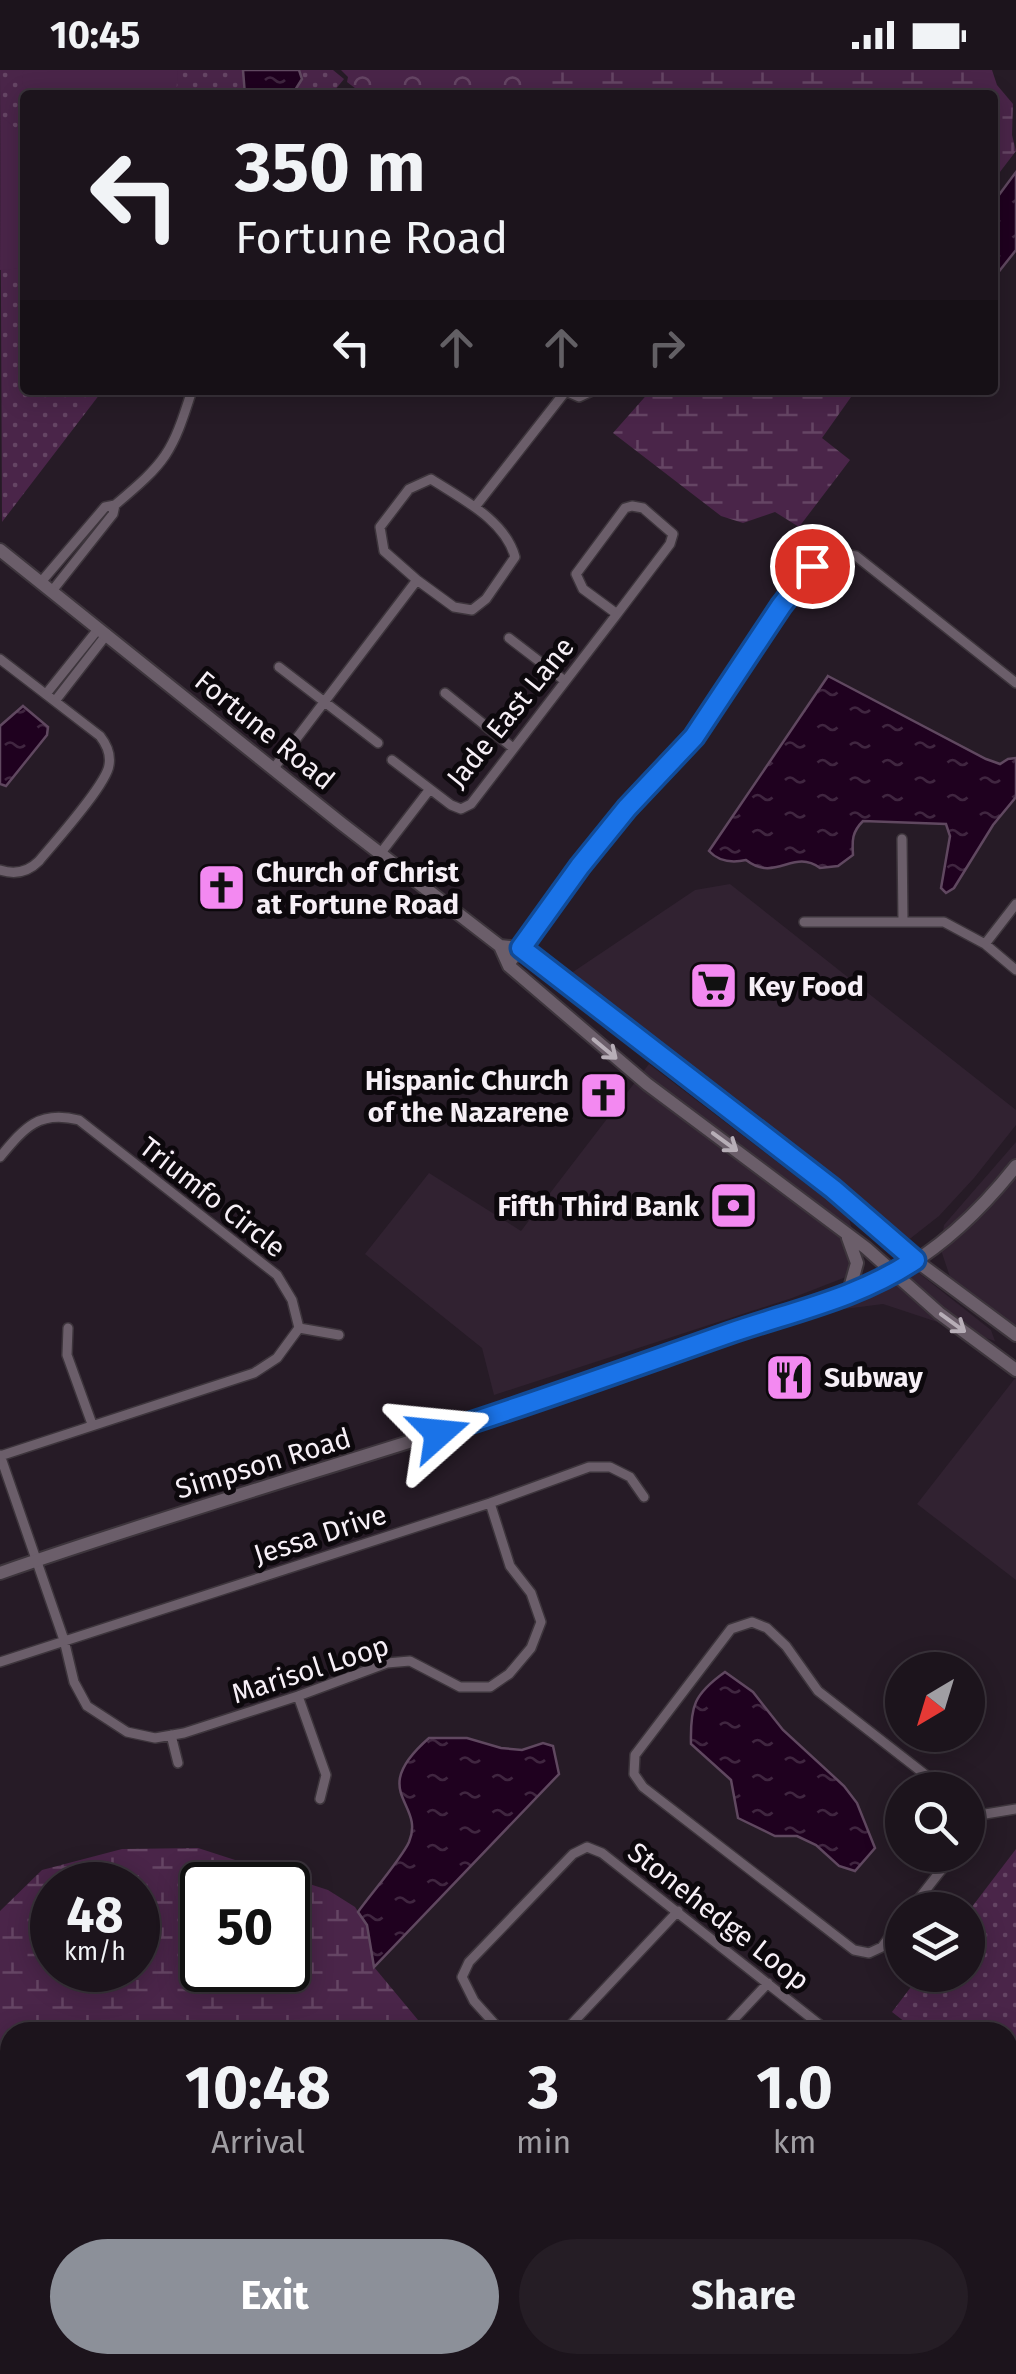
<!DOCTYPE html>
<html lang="en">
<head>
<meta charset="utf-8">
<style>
  :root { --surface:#1c141c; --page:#251d25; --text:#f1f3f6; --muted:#a09ea3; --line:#3a333b; --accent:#8c9099 }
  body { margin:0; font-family:"Fira Sans",sans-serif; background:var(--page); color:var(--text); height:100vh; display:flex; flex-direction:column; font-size:38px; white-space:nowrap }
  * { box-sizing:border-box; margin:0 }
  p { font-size:32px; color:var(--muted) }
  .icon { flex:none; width:55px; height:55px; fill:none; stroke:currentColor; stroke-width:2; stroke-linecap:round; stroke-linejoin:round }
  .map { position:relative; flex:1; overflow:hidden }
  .side { position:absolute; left:0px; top:1952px; width:1018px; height:352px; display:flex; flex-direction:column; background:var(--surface); border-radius:30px 30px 0 0; box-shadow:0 5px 25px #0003,0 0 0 2px var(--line) }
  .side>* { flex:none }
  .guide { position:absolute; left:20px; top:20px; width:978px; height:305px; border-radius:10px; box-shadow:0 5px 25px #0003,0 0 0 2px var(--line); background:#1c141c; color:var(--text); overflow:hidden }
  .needle { width:65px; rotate:218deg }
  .tools { position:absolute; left:885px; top:1582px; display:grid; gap:20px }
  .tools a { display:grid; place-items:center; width:100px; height:100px; border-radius:50%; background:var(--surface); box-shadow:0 5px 25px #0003,0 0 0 2px var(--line); font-size:50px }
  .speed { position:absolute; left:30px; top:1792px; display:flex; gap:20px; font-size:50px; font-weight:700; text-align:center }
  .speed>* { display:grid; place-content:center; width:130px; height:130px; border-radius:50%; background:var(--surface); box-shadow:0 5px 25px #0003,0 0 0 2px var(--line); line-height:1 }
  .speed small { font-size:25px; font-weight:400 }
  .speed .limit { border:5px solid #111; border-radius:15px; background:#fff; color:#111 }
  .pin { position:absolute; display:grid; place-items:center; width:85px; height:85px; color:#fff; margin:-42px; border:5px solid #fff; border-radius:50%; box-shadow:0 2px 10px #0007 }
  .me { position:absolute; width:110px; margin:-55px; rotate:72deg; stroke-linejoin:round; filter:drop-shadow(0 0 8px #0008) }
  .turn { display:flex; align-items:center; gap:35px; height:210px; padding:0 50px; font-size:45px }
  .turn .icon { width:130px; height:130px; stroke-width:2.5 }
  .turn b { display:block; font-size:70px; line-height:85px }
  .lanes { display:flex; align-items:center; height:95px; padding:0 50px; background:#0003; justify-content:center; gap:50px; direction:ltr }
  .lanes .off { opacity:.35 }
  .eta { display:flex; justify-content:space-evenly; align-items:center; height:170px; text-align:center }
  .eta b { font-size:60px; font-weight:700; line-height:70px }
  .cta { display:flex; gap:20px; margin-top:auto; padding:20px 50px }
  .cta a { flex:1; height:115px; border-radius:60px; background:var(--accent); color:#fff; font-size:40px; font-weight:700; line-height:115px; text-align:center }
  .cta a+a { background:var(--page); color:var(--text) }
  .status { display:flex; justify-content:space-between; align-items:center; height:70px; padding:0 50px; background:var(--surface); direction:ltr }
  .status svg { height:28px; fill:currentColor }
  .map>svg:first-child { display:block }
  .built { fill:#312231 }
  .green { fill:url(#green-dots) }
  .forest { fill:url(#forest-crowns) }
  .wetland { fill:url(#wetland-marsh); fill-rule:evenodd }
  .pitch { fill:#4a2549 }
  .water { fill:url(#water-ripples); stroke:#604860; stroke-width:2.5 }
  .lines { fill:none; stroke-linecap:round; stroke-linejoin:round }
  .street-casing { stroke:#3d353c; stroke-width:12 }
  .secondary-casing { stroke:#3d353c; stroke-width:16 }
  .street { stroke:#6b5e6a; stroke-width:9 }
  .secondary { stroke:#6b5e6a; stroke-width:12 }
  .oneway { stroke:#b7aeb7 }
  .route-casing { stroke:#114b97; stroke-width:25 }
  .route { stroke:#1a73e8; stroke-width:18 }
  .labels { text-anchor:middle; stroke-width:10; stroke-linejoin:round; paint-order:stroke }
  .street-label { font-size:28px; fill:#f6eff6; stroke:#0c080c }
  .poi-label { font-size:28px; font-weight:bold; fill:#f6eff6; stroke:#0c080c; text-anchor:start }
</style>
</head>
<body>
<div class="status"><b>10:45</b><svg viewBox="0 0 49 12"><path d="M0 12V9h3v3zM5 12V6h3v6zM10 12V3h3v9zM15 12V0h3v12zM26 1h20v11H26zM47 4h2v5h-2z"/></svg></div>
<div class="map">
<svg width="1016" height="2304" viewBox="0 0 1016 2304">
  <defs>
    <pattern id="green-dots" width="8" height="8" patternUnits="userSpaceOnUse" patternTransform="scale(2.5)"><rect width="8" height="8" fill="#4a2549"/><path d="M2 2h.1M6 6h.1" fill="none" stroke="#654564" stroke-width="1.8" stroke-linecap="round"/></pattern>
    <pattern id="forest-crowns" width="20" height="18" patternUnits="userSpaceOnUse" patternTransform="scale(2.5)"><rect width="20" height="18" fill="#4a2549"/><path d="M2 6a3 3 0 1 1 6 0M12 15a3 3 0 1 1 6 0" fill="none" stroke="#654564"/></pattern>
    <pattern id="wetland-marsh" width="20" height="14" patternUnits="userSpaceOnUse" patternTransform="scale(2.5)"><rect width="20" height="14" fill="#4a2549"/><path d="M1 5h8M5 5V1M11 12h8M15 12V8" fill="none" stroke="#654564"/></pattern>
    <pattern id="water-ripples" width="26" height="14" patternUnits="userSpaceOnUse" patternTransform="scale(2.5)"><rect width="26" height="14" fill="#1f011f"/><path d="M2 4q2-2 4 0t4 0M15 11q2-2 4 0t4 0" fill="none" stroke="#402640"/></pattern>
  </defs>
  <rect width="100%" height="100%" fill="#261b26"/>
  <path class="built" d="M730 814 1016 1040V1055L974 1108 939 1146 902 1175 561 910 695 820Z
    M649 994 848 1146 855 1168 852 1198 846 1207 792 1228 494 1325 482 1278 365 1184 429 1103 521 1161Z
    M1016 1072V1266L953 1216 940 1177 944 1155Z
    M901 1189 991 1260 995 1271 883 1234 759 1250 848 1217Z
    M1016 1307V1510L917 1434Z"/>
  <path class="green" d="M0 0H333L344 9 331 25H25V320H103L2 452Z
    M1016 1779V2026L1010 2033 1008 1962H918L892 1942 920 1905H968V1842Z"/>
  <path class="forest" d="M341 0H538V24L364 25 347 12 348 7Z"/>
  <path class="wetland" d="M538 0H992L997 15 1013 34 1012 65 1016 81 993 111 992 25H538Z
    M651 320H856L822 368 850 390 799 457 775 442 743 453 721 446 613 363Z
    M198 1778 328 1820 355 1837 367 1855 374 1897 428 1962H10V2077H0V1841L42 1800 122 1779ZM52 1815H138V1900H52ZM202 1815H288V1900H202Z"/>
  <path class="pitch" d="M25 0H178L176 25H36L23 15 22 3Z
    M1 46 25 66V198L0 200Z
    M242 2295H315L321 2304H240Z"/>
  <path class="water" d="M243 0H299L302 9 292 25H245Z
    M1016 102V180L993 209V133Z
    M828 606 986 689 1000 694 1008 689 1016 688V727L993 755 954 818 946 823 941 818 950 766 946 754 863 751C852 762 852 770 853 785L838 796 820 798C793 778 776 813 746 790 732 793 719 792 709 781Z
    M23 636 48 657 47 665 6 716 0 714V656Z
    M725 1602 753 1622 783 1660 844 1716 857 1733 875 1778 855 1801 839 1796 816 1775 797 1766H775L738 1748 731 1710 691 1674C690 1636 694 1624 725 1602Z
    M429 1668H467L501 1678 522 1680 543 1673 553 1676 559 1704 374 1897 367 1855 358 1842C370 1825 402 1788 409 1772 426 1732 366 1723 429 1668Z
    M604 2295H765L756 2304H605Z"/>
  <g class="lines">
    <defs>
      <path id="street" d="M563 320 579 327 594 320
        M632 436 643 438 673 464 670 474 617 544 583 519 576 504 625 438Z
        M475 437 565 322
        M41 512 105 437 115 435C166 392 172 384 192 320
        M52 521 113 444 115 435
        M509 568 565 611
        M0 589 100 666C107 675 111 684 109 695 107 714 54 773 39 791 28 802 15 805 0 800
        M279 597 378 673
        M445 623 513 678
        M46 624 99 558
        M55 631 107 564
        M392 690 451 735 461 739 471 734 617 544
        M274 698 417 510 384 481 380 457 409 419 431 409C462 429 505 450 515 487L486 529 472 540 454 537 417 510
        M902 769 903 851
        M380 784 430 719
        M804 852H944L985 874 1016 900
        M985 874 1016 834
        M509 896C546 843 583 791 624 742 646 716 671 694 693 668 741 609 769 532 828 482L856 486 1016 613
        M0 1087C25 1057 39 1040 79 1050L277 1205 292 1230 299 1258 277 1288 254 1303 0 1386
        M68 1258 67 1285 92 1354
        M299 1258 339 1265
        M0 1385 64 1570 74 1612 87 1636 127 1662 155 1668 184 1663 298 1626 387 1593 410 1591 460 1617H490L509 1604 531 1578 541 1552 531 1523 510 1496 490 1433
        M0 1592 490 1433 589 1397H610L630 1407 644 1427
        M298 1626 326 1705 320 1729
        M171 1665 178 1693
        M968 1737C975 1747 975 1757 968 1766
        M973 1746 1016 1739
        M910 1840 953 1785
        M902 1850 882 1877 869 1883 854 1880 643 1717 634 1704 635 1685 731 1559 752 1552 767 1558 786 1576 818 1621 945 1720
        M502 1962 474 1931 462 1907 469 1892 573 1784 587 1777 602 1783 829 1962
        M564 1962 678 1841
        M722 1962 768 1913
        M1008 2104 1016 2111
        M1008 2129 1016 2136
        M1008 2198 1016 2187
        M55 2295 56 2304
        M536 2295 537 2304
        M924 2304 931 2295"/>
      <path id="secondary" d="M0 480 342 754 500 876 509 896 647 1014 866 1178 939 1243 1016 1300
        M500 876 521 878 833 1119 915 1190 1016 1265
        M848 1168 857 1193 848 1225
        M0 1503C229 1423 464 1361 692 1277 758 1253 829 1239 892 1205 941 1179 982 1139 1016 1096
        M1008 2044 1016 2034
        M1008 2072 1016 2062
        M793 2304 803 2295
        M816 2304 825 2295"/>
    </defs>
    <use href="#street" class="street-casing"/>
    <use href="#secondary" class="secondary-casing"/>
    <use href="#street" class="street"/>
    <use href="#secondary" class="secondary"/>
  </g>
  <defs><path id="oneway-shaft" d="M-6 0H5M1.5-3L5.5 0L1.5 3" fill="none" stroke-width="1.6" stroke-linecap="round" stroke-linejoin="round" transform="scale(2.5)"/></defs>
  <g class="oneway">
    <use href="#oneway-shaft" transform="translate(605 979) rotate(40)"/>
    <use href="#oneway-shaft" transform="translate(725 1072) rotate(36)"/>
    <use href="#oneway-shaft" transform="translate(953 1253) rotate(36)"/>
  </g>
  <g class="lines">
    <defs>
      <path id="route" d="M439 1363C537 1332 633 1297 730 1263 794 1241 858 1228 915 1190L833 1119 521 878 580 796 627 738 694 667 781 536 812 496"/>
    </defs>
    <use href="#route" class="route-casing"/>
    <use href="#route" class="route"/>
  </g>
  <defs>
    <symbol id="church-square" viewBox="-11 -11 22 22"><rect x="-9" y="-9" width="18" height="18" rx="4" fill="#f389f1" stroke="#0c080c"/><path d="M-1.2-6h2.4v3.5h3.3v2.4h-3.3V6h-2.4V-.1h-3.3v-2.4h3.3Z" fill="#111"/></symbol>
    <symbol id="supermarket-square" viewBox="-11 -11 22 22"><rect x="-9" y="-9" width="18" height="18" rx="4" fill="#f389f1" stroke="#0c080c"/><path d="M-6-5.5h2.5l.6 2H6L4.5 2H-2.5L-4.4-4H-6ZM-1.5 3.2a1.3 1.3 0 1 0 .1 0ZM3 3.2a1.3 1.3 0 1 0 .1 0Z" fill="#111"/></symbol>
    <symbol id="bank-square" viewBox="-11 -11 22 22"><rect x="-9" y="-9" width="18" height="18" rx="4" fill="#f389f1" stroke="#0c080c"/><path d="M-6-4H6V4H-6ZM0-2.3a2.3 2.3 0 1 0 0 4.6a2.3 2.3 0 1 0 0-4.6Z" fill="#111"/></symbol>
    <symbol id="restaurant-square" viewBox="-11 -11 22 22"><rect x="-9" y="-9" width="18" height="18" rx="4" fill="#f389f1" stroke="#0c080c"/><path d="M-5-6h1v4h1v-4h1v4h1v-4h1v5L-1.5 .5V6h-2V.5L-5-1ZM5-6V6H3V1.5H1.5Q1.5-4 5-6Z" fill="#111"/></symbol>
  </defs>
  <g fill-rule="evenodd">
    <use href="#church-square" x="194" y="790" width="55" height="55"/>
    <use href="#supermarket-square" x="686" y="888" width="55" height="55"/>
    <use href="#church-square" x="576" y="998" width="55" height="55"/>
    <use href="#bank-square" x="706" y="1108" width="55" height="55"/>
    <use href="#restaurant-square" x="762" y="1280" width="55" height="55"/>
  </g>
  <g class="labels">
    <g class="street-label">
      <text transform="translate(510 642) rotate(-51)" y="10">Jade East Lane</text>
      <text transform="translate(265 660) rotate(39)" y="10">Fortune Road</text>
      <text transform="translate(213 1127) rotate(38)" y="10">Triumfo Circle</text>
      <text transform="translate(263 1393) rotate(-17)" y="10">Simpson Road</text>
      <text transform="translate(320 1464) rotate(-18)" y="10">Jessa Drive</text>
      <text transform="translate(310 1599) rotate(-18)" y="10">Marisol Loop</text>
      <text transform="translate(719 1846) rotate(38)" y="10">Stonehedge Loop</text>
    </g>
    <g class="poi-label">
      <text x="256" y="812">Church of Christ<tspan x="256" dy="32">at Fortune Road</tspan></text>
      <text x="748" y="926">Key Food</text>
      <text x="569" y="1020" text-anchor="end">Hispanic Church<tspan x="569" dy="32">of the Nazarene</tspan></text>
      <text x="699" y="1146" text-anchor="end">Fifth Third Bank</text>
      <text x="824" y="1317">Subway</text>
    </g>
  </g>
</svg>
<div class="tools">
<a><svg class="needle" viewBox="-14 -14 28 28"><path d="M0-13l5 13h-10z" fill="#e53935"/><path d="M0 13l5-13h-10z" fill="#a09ea3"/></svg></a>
<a><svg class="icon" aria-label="search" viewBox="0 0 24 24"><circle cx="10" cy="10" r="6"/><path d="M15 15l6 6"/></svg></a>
<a><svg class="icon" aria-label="layers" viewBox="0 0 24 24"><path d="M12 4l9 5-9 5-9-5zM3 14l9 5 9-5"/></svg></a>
</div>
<div class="speed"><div>48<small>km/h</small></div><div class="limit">50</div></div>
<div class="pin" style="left:812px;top:496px;background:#d93025"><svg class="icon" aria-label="arrive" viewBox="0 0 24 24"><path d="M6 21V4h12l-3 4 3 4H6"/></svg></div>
<svg class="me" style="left:439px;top:1363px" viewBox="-20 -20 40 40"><path d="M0-17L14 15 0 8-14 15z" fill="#1a73e8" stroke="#fff" stroke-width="4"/></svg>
<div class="guide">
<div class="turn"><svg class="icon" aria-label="left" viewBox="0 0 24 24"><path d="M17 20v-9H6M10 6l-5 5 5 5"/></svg><div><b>350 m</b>Fortune Road</div></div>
<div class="lanes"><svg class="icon" aria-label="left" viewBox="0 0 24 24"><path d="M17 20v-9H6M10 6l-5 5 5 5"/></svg><svg class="icon off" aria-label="ahead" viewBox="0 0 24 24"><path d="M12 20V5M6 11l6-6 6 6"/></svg><svg class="icon off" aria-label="ahead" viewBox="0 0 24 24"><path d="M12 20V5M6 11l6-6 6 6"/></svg><svg class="icon off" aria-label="right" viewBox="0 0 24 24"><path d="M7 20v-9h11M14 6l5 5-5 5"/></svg></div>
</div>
<section class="side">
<div class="eta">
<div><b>10:48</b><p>Arrival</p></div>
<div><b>3</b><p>min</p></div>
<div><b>1.0</b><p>km</p></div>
</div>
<div class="cta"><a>Exit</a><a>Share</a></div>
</section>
</div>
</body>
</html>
